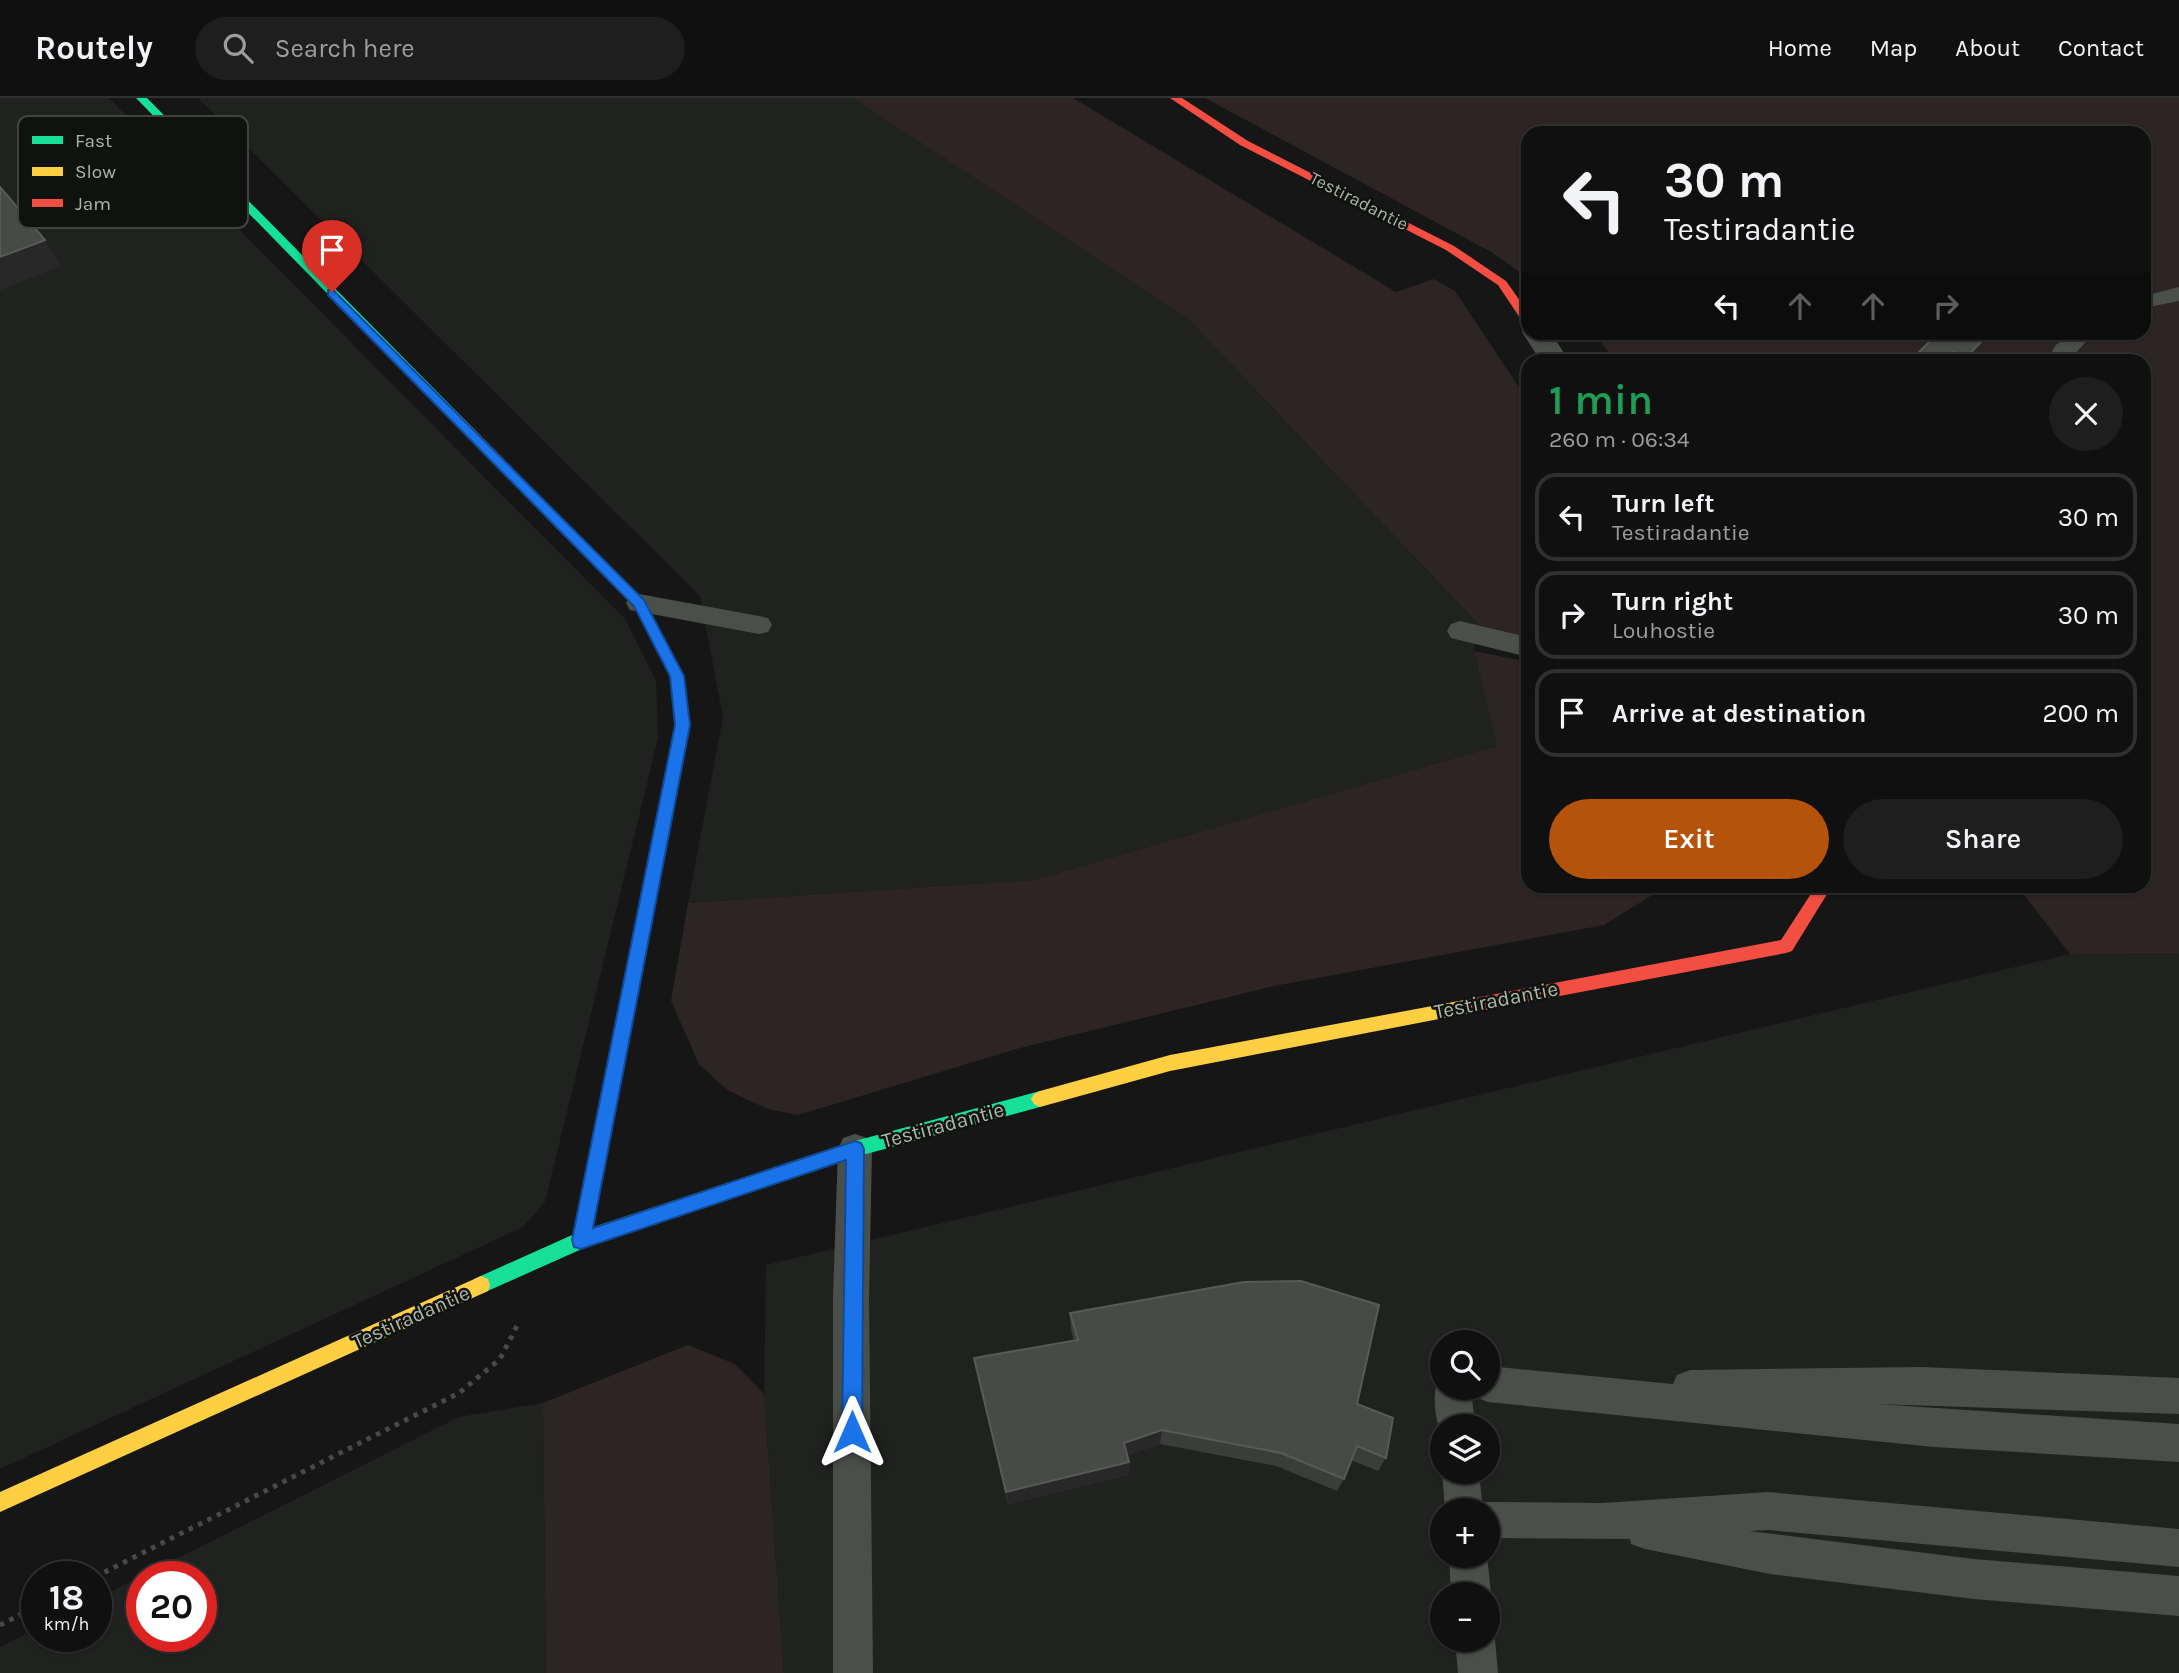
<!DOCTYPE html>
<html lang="en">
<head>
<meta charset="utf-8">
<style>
  :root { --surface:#101010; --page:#1e1e1e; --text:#f1f3f6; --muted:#9c9d9f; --line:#303030; --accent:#b45309 }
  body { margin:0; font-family:Karla,sans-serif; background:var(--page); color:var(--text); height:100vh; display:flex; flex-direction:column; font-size:26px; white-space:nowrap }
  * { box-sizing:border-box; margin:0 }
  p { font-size:23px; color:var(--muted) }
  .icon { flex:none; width:38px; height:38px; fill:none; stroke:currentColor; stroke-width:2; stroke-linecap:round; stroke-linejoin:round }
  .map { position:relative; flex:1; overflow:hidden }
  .details { position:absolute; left:1521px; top:256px; width:630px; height:539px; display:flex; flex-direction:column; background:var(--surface); border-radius:21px; box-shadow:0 2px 5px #0004,0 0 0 2px var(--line) }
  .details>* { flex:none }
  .hud { position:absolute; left:1521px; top:28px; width:630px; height:214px; border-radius:21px; box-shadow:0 2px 5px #0004,0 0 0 2px var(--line); background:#101010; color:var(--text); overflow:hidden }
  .fabs { position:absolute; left:1430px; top:1232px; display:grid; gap:14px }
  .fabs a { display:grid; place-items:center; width:70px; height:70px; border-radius:50%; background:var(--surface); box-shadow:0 2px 5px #0004,0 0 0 2px var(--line); font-size:35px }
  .speed { position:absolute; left:21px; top:1463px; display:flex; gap:14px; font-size:35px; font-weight:700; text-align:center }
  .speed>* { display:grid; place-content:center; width:91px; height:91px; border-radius:50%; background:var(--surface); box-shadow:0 2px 5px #0004,0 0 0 2px var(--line); line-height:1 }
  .speed small { font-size:18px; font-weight:400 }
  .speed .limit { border:10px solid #d22; background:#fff; color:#111 }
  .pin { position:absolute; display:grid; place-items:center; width:60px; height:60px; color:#fff; margin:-72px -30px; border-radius:50% 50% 50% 0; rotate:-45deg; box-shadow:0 0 7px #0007 }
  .pin .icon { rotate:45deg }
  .me { position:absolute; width:77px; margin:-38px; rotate:0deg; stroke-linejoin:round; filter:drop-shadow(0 0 5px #0008) }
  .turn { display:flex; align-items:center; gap:24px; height:147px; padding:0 28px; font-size:32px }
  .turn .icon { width:91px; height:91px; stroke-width:2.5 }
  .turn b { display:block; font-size:49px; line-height:60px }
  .lanes { display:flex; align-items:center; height:66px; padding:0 28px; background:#0003; justify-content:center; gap:35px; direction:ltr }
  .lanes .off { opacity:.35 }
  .round { display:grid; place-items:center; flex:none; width:74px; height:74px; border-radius:37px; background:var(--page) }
  .overview { display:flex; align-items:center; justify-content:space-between; height:119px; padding:0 28px }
  h1 { font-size:42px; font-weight:600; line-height:52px; color:#1e9e55 }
  .action { display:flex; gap:14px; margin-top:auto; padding:14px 28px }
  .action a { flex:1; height:80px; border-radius:42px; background:var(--accent); color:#fff; font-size:28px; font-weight:600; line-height:80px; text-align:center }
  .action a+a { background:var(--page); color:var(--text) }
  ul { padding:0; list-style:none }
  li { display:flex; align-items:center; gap:21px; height:88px; margin:0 14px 10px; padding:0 14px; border:4px solid var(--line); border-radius:21px }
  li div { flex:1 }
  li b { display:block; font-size:26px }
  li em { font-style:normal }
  header { display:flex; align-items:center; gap:42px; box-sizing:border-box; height:98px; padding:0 35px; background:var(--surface); border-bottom:2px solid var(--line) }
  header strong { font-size:33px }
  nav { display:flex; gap:38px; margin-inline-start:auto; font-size:24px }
  .search { width:490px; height:63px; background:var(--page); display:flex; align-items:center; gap:18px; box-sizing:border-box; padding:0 24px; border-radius:38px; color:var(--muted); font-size:26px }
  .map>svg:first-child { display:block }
  .built { fill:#202220; fill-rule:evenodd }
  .green { fill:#2c2524 }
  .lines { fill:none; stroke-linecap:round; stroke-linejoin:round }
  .path { stroke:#474a46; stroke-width:5; stroke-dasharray:4.5 6; stroke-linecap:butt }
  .lane { fill:#4b4f4a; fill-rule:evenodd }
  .street { fill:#4b4f4a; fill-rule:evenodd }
  .fast { fill:#16e098; fill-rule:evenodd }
  .slow { fill:#ffcf43; fill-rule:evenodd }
  .jam { fill:#f24e42; fill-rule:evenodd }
  .wall { fill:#3b3d3a }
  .shaded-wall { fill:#272827 }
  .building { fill:#474a46; stroke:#575b55; stroke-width:2 }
  .route { fill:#1a73e8; stroke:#114b97; stroke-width:2 }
  .labels { text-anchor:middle; stroke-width:5; stroke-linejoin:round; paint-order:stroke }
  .far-street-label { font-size:18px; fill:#acb7a8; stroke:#101210 }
  .street-label { font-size:21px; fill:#acb7a8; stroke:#101210 }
  .key { fill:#101210; stroke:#3f443e; stroke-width:2 }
  .key-label { font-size:19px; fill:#acb7a8 }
</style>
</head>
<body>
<header>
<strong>Routely</strong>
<div class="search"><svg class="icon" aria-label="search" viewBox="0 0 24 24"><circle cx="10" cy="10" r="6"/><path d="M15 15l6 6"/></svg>Search here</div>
<nav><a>Home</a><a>Map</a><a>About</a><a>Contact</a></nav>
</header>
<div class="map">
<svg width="2179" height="1575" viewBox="0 0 2179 1575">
  <rect width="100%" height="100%" fill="#161616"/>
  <path class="built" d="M0 0H109L625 521 656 583 658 640 545 1104 523 1129 0 1371Z
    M198 0H853L1188 221 1479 527 1474 553 1497 648 1034 782 688 805 723 619 700 498Z
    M2179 855V1575H784L764 1296 766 1167 2070 856ZM1442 1244H1488V1290H1442ZM1442 1328H1488V1374H1442ZM1442 1412H1488V1458H1442ZM1442 1496H1488V1542H1442Z
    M543 1305 546 1575H0V1549L37 1530V1538H96V1501L459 1319ZM142 1479H201V1538H142Z"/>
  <path class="green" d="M853 0H1073L1396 194 1434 181 1455 193 1528 303V539L1479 527 1188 221Z
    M1205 0H2179V855L2070 856 2017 788H2144V262H1615L1593 235 2144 234V35H1528V180L1493 155Z
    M1474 553 1528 564V788H1667L1604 827 1274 888 1020 950 798 1017 768 1011 727 992 699 966 671 903 688 805 1034 782 1497 648Z
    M688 1247 735 1266 764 1296 784 1575H546L543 1305Z"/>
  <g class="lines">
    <path class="path" d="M95 1479 459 1295 500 1261 519 1224
      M0 1527 37 1508"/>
    <path class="lane" d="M2179 189V203L2144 210V198Z
      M2070 234H2095L2069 262H2047L2056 247Z
      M639 496 759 518 768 520 772 527 768 534 759 536 630 512 626 505 630 498Z
      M1460 523 1528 539V559L1451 540 1447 533 1451 526Z
      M855 1036 867 1040 872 1051 869 1200 873 1575H833V1200L838 1051 843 1040Z
      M1488 1268 1673 1286 1677 1277 1690 1272 1922 1269 2179 1280V1316L1877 1306 2179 1326V1364L1934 1349 1488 1304 1475 1299 1471 1290H1488Z
      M1442 1276V1290H1471L1475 1328H1442V1339C1435 1321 1430 1292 1442 1276Z
      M1442 1372 1479 1374 1482 1404 1603 1405 1768 1394 2179 1431V1469L1768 1432 1749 1433 1974 1461 2179 1478V1518L1974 1501 1770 1476 1645 1451 1631 1446 1630 1441 1488 1440V1412H1445Z
      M1449 1458H1487L1491 1496 1488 1504V1496H1451Z
      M1488 1527 1495 1542 1498 1575H1458L1455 1542H1488Z"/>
    <path class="street" d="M1528 227V234H1551L1568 262H1540L1522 234Z"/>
    <path class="fast" d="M136 0H147L461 318V324H453Z
      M1040 993 1046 996 1049 1001 1046 1006 1040 1009 855 1059 584 1150 481 1196 474 1193 472 1187 474 1181 581 1133 855 1043Z"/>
    <path class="slow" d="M457 317 461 318 646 505 684 578 690 627 676 690 671 692 663 686 676 627 670 578 634 508 453 324V318Z
      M1475 900 1481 902 1483 907 1481 912 1475 914 1170 973 1040 1009 1034 1006 1031 1001 1034 996 1040 993 1170 957Z
      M481 1178 488 1181 490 1187 488 1193 0 1414V1394Z"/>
    <path class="jam" d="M1170 0H1182L1248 43 1454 148 1506 183 1528 214V226H1524L1498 187 1446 152 1240 47Z
      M671 680 679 686 590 1142 587 1148 581 1151 575 1148 572 1142 663 686Z
      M1816 788H1832L1792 853 1786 855 1475 914 1469 912 1467 907 1469 902 1475 900 1781 842Z"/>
  </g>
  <path class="wall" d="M1939 234 1976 253 1967 262H1911Z
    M1070 1215 1357 1306 1386 1360 1378 1373 1351 1362 1344 1381 1337 1393 1276 1368 1160 1346 1127 1357 1129 1364 1128 1377 1008 1406 974 1260 1074 1243 1071 1231Z"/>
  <path class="shaded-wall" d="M45 142 61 168 0 192V159Z
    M1981 244 1976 253 1967 262H1964Z
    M1162 1332 1160 1346 1123 1358 1124 1345Z
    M1129 1364 1128 1377 1008 1406 1006 1394Z"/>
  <path class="building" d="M0 89 45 142 0 159Z
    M1939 234H1959L1981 244 1966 259 1953 254 1944 262H1911Z
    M1301 1183 1379 1207 1357 1306 1393 1320 1386 1360 1357 1348 1344 1381 1281 1355 1162 1332 1124 1345 1129 1364 1006 1394 974 1260 1078 1242 1070 1215 1244 1184Z"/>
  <path class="route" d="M332 191 644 502 684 578 690 627 593 1130 855 1043 861 1045 864 1051 862 1334 859 1341 852 1344 845 1341 842 1334 846 1062 581 1151 574 1149 572 1142 675 627 670 578 634 508 328 197V192Z"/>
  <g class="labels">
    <g class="far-street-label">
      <text transform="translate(1359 103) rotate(27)" y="6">Testiradantie</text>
    </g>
    <g class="street-label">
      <text transform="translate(1496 902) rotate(-11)" y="7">Testiradantie</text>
      <text transform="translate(943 1027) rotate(-15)" y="7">Testiradantie</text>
      <text transform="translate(411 1219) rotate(-24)" y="7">Testiradantie</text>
    </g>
  </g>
  <rect x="18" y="18" width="230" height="112" rx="10" class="key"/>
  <rect x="32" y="38" width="31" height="8" fill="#16e098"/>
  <rect x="32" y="69" width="31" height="9" fill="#ffcf43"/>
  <rect x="32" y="101" width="31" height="8" fill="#f24e42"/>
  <g class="key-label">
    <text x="75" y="49">Fast</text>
    <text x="75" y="80">Slow</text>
    <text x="75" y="112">Jam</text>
  </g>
</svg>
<div class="fabs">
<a><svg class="icon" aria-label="search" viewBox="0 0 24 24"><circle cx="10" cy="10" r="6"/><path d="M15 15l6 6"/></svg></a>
<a><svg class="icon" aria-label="layers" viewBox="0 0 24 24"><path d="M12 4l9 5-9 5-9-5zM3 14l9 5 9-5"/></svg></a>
<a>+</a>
<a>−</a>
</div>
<div class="speed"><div>18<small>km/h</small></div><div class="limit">20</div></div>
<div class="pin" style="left:332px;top:194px;background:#d93025"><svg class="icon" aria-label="arrive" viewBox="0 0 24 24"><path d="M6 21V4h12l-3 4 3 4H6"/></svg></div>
<svg class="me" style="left:852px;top:1334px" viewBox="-20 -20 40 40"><path d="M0-17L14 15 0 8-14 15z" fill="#1a73e8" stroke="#fff" stroke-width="4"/></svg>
<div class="hud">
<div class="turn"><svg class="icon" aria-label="left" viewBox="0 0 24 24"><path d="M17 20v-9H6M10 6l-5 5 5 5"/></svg><div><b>30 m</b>Testiradantie</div></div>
<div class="lanes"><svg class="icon" aria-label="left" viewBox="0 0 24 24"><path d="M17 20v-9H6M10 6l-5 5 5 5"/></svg><svg class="icon off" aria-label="ahead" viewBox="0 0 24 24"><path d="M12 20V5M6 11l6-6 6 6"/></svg><svg class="icon off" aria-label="ahead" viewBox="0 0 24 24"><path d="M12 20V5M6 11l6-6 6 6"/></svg><svg class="icon off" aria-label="right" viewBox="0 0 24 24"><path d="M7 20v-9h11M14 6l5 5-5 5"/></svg></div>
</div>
<section class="details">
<div class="overview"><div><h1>1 min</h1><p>260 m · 06:34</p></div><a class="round"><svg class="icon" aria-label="close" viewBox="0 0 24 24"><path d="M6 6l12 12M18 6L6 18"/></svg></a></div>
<ul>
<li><svg class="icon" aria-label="left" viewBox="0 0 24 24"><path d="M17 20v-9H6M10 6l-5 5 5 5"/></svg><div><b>Turn left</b><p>Testiradantie</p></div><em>30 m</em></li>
<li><svg class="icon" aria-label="right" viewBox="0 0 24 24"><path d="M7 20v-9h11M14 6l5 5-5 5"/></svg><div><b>Turn right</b><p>Louhostie</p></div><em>30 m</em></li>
<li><svg class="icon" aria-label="arrive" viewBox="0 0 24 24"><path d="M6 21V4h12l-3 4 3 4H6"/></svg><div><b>Arrive at destination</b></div><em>200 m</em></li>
</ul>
<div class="action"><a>Exit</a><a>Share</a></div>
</section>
</div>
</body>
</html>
